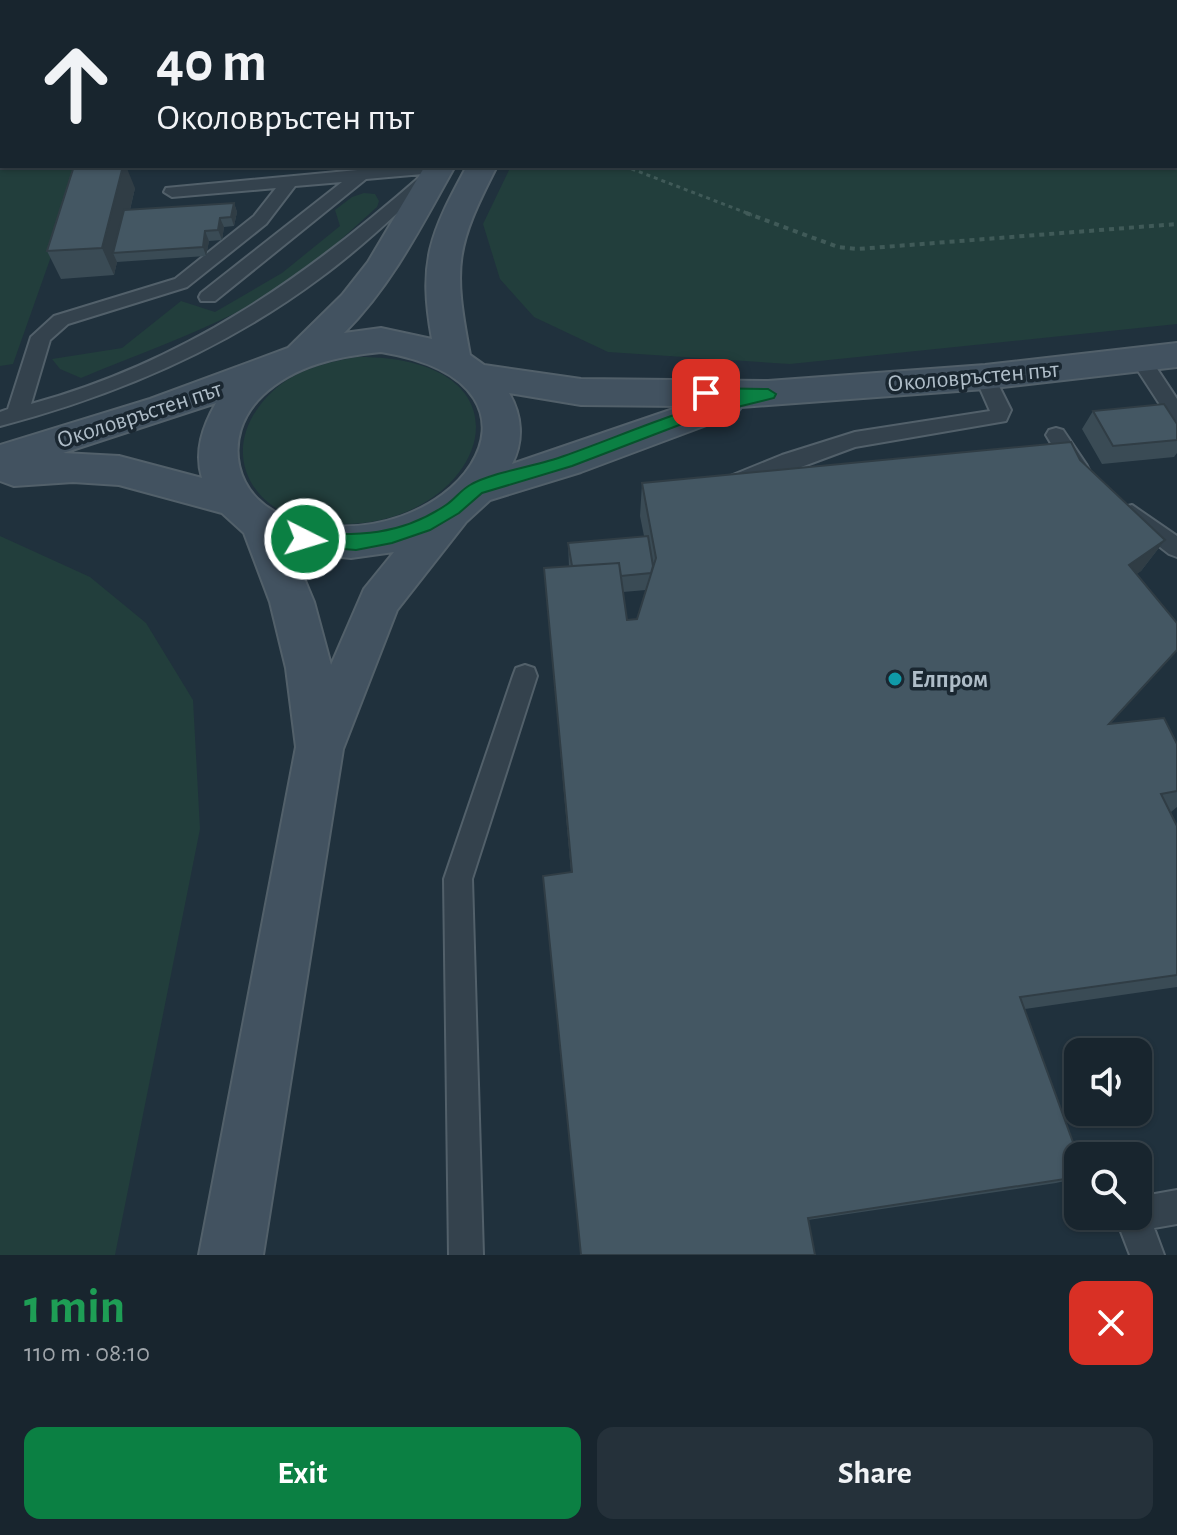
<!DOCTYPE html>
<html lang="en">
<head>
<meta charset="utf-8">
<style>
  :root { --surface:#18252e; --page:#25313a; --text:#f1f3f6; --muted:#9fa5aa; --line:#36424a; --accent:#0b8043 }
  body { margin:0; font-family:"Alegreya Sans",sans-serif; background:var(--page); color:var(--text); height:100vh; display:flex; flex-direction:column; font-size:30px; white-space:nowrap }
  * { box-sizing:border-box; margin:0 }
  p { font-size:26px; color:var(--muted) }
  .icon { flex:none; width:44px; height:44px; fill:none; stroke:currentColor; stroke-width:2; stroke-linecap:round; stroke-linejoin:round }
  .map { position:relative; height:1255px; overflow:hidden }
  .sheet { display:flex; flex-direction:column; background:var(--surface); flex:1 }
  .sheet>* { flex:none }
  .hud { position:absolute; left:0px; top:0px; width:1178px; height:168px; box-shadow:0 2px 6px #0004,0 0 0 2px var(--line); background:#18252e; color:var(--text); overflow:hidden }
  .fabs { position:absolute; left:1064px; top:1038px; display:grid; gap:16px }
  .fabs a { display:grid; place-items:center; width:88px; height:88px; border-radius:16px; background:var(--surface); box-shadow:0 2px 6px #0004,0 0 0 2px var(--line); font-size:40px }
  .pin { position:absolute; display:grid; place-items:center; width:68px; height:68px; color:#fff; margin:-34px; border-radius:16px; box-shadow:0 4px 12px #0006 }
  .me { position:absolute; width:88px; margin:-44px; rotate:95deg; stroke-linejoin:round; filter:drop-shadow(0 0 6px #0008) }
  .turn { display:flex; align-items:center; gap:28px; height:168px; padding:0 24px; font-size:36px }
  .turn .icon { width:104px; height:104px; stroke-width:2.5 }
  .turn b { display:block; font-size:56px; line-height:68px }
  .round { display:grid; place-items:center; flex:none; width:84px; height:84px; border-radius:16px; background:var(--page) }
  .headline { display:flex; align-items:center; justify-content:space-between; height:136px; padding:0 24px }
  h1 { font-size:48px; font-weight:700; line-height:60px; color:#1e9e55 }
  .cta { display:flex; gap:16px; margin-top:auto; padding:16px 24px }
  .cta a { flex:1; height:92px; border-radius:16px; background:var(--accent); color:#fff; font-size:32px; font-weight:700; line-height:92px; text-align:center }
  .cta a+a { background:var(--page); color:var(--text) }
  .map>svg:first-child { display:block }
  .green { fill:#223e3c }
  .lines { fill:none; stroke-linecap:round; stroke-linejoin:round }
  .service-casing { stroke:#52606a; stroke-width:4 }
  .secondary-casing { stroke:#52606a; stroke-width:4 }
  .path-far1 { stroke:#405a58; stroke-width:3; stroke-dasharray:4 4; stroke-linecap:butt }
  .path { stroke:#405a58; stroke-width:4; stroke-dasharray:5 5; stroke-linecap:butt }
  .service { fill:#34424d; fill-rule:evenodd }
  .secondary { fill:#425260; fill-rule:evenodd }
  .wall { fill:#3a4b55; fill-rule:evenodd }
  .shaded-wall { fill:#303d45 }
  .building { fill:#445763; stroke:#303d45; stroke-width:2 }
  .route { fill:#0b8043; stroke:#07532c; stroke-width:2 }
  .culture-dot { fill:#0f9aa8; stroke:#1a2731; stroke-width:3 }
  .labels { text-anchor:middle; stroke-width:7; stroke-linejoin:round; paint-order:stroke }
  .street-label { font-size:24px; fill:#afbdc8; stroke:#1a2731 }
  .poi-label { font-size:24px; font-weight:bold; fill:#afbdc8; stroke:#1a2731; text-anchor:start }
</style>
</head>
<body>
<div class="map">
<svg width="1177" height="1255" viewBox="0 0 1177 1255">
  <rect width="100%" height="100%" fill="#20313d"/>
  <path class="green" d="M0 0H146L2 2V166H83L13 364 0 366Z
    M1015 0H1177V324L790 364 608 352 534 317 500 279 483 224 511 166H1176V2Z
    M364 193 375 194 379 201 377 207C354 227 332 249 308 268 241 320 157 346 81 378L60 369 52 359 122 348 181 301 215 312 282 273 340 226 335 210 352 197Z
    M357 357C554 356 481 540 322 523 246 515 215 445 273 391 295 370 328 362 357 357Z
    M0 536 90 577 146 623 193 700 200 829 115 1255H0Z"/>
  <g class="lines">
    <defs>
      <path id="service" d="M400 166 447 167C410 201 365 245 320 278 225 349 114 396 0 426V412L8 409 31 337 54 316 175 279 254 216 276 188 172 197 164 192 166 188ZM423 174C305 278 185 362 31 404L50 340 68 324 187 287 266 224 295 186 342 182 201 293 199 297 201 301H215L366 179Z
        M1141 353 1148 355 1177 399V422L1170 420 1131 360Z
        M985 370 992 372 1011 410 1006 421 855 447 731 493 723 491 720 485 723 479 782 455 855 432 990 411 975 377Z
        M1056 428 1063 430 1086 464 1089 470 1086 476H1070L1049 440 1046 435 1049 430Z
        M1132 505 1177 536V557L1169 554 1124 519 1121 513 1124 507Z
        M525 665 534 668 537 676 472 879 483 1255H449L444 879 513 676 516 668Z
        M1177 1190V1224L1154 1228 1164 1255H1130L1115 1216H1138V1197Z"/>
      <path id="secondary" d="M544 0H568L569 2H543Z
        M425 166H455C422 225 392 285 344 333L381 328 432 339C418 261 430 234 467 166H497C455 248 453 265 470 355L484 365 581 379 768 381 985 365 1177 343V367L985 389 741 407 736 414 581 472 490 500 466 522 397 610 343 749 263 1255H199L296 747 286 668 270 602 244 533 222 513 119 485 73 482 14 486 0 481V445L150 399 288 348 342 295 368 262ZM381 352C582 385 449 564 293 519 234 503 219 436 263 395 295 365 339 356 381 352ZM509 393 581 405 682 406 512 464C524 441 522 415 509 393ZM216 403C203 426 194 451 202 478L119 456 63 453ZM293 552 351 558 394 552 364 589 331 665 314 602Z"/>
    </defs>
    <use href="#service" class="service-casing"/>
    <use href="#secondary" class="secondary-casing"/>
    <path class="path-far1" d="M624 166 752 215"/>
    <path class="path" d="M746 213 838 247 858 249 1177 224"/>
    <use href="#service" class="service"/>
    <use href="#secondary" class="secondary"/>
  </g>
  <path class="wall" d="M796 0H885L882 2H796Z
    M167 166H215L168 169Z
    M135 188 130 210 234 203 237 212 234 226 224 227 222 240 209 241 206 256 117 262 114 275 61 279 47 251Z
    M1093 411 1177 424V453L1174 457 1102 464 1082 429Z
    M1080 460 1165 540 1141 571 1136 574 1109 724 1177 744V807L1171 812 1177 826V987L1025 1009 1078 1178 1056 1183 808 1220 571 872 544 568 569 567 568 543 644 536 640 516 642 483ZM646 590 637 619 627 620 623 592Z"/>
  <path class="shaded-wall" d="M835 0H885L882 2H834Z
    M123 166H126L135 188 120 252 113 253 117 262 114 275 102 248Z
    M234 203 237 212 234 226 231 217Z
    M220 218 224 227 222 240 218 230Z
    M205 231 209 241 206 256 203 247Z
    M1165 540 1141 571 1106 596 1129 565Z"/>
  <path class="building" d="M74 166H123L102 248 47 251Z
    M234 203 231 217 220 218 218 230 205 231 203 247 113 253 124 210Z
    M1164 404 1177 424V440L1113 446 1093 411Z
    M1071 442 1080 460 1165 540 1129 565 1177 623V650L1109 724 1164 718 1177 744V791L1161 794 1177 826V975L1020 997 1078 1156V1177L808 1218 815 1255H581L543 876 572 872 544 568 619 563 627 620 637 619 656 558 642 483Z
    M648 536 653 566 651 573 621 576 619 563 572 566 568 543Z"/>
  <path class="route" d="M706 388 768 389 776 394 774 398 708 414 572 466 482 493 459 513 430 530 392 543 356 550 305 546 296 539 305 533C358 536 400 536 446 505 455 499 461 490 470 485 492 472 538 466 564 456 618 437 671 413 727 399L701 397 698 393Z"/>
  <circle class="culture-dot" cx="895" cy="679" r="8"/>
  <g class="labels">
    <g class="street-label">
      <text transform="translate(973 376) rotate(-5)" y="8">Околовръстен път</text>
      <text transform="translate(139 414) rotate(-18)" y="8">Околовръстен път</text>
    </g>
    <g class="poi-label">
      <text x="911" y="687">Елпром</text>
    </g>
  </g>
</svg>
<div class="fabs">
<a><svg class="icon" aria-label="sound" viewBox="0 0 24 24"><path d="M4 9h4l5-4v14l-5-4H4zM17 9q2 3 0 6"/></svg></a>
<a><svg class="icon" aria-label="search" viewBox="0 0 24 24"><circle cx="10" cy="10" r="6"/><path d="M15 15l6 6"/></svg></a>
</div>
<div class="pin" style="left:706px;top:393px;background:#d93025"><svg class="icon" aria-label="arrive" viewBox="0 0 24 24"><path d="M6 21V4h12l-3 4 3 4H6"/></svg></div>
<svg class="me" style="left:305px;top:539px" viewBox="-20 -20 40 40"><circle r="17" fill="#0b8043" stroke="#fff" stroke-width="3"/><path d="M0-11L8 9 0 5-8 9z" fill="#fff"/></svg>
<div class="hud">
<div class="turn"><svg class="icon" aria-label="ahead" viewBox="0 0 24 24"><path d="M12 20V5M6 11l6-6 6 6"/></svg><div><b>40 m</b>Околовръстен път</div></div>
</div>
</div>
<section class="sheet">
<div class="headline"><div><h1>1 min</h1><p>110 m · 08:10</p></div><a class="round" style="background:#d93025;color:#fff"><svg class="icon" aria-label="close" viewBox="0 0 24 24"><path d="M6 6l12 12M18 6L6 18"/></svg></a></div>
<div class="cta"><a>Exit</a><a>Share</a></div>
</section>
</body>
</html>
